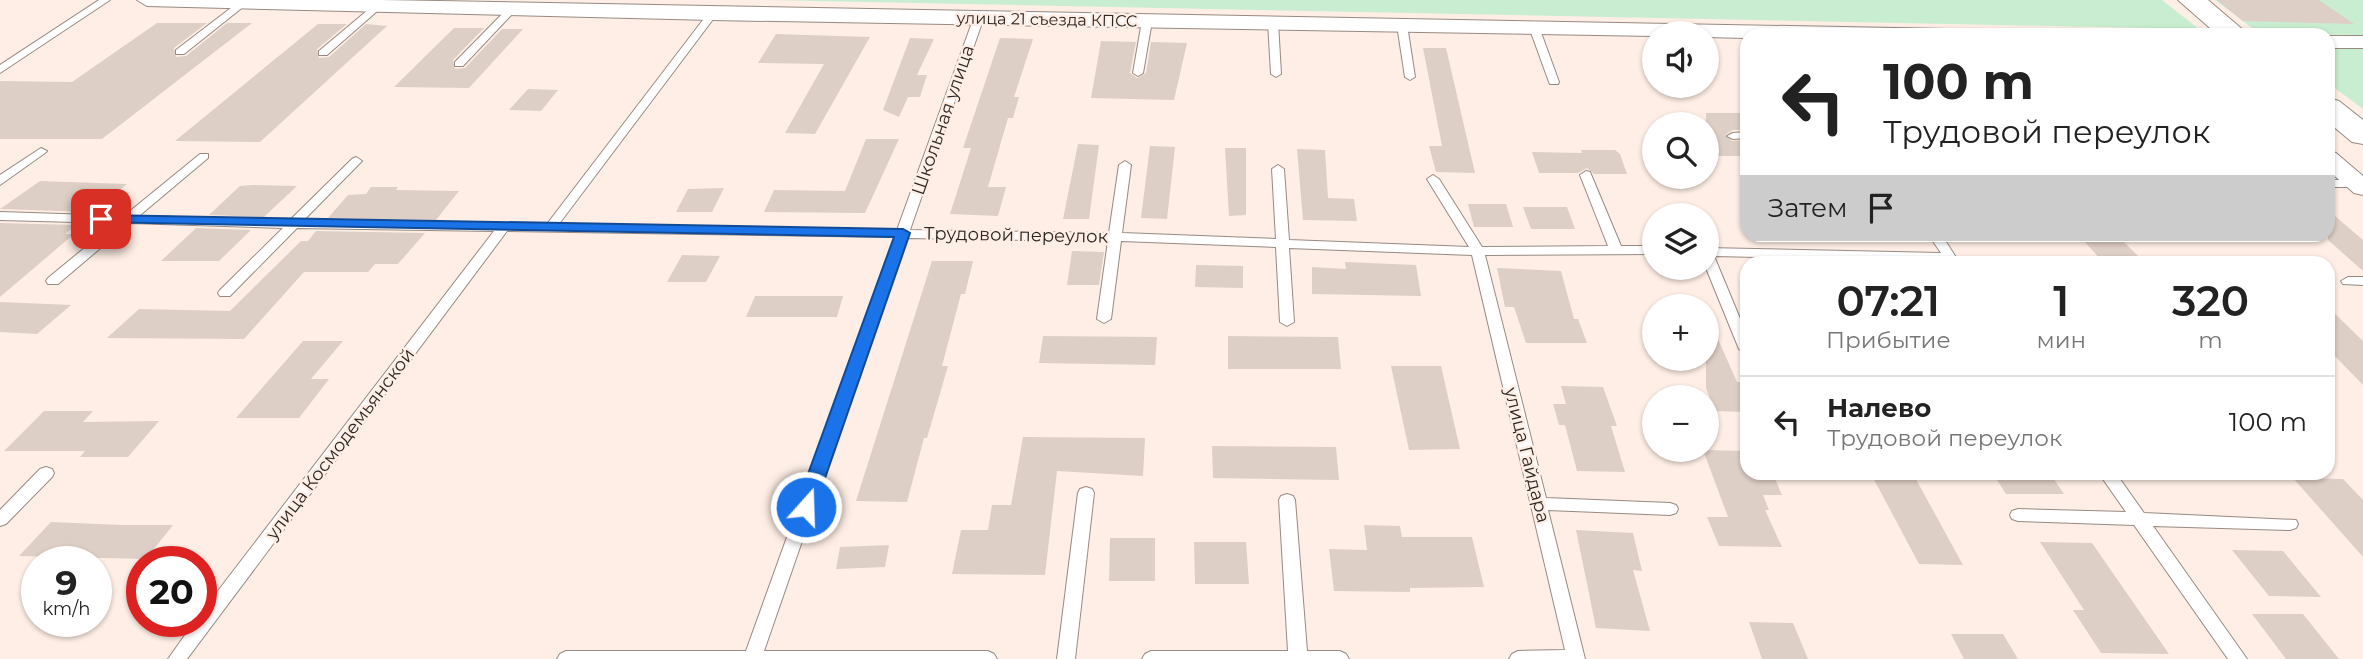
<!DOCTYPE html>
<html lang="ru">
<head>
<meta charset="utf-8">
<style>
  :root { --surface:#fff; --page:#f6f6f6; --text:#222; --muted:#767676; --line:#e0e0e0 }
  body { margin:0; font-family:Montserrat,sans-serif; background:var(--page); color:var(--text); height:100vh; display:flex; flex-direction:column; font-size:26px; white-space:nowrap }
  * { box-sizing:border-box; margin:0 }
  p { font-size:23px; color:var(--muted) }
  .icon { flex:none; width:38px; height:38px; fill:none; stroke:currentColor; stroke-width:2; stroke-linecap:round; stroke-linejoin:round }
  .map { position:relative; flex:1; overflow:hidden }
  .panel { position:absolute; left:1740px; top:256px; width:595px; height:224px; display:flex; flex-direction:column; background:var(--surface); border-radius:21px; box-shadow:0 2px 5px #0004 }
  .panel>* { flex:none }
  .banner { position:absolute; left:1740px; top:28px; width:595px; height:214px; border-radius:21px; box-shadow:0 2px 5px #0004; background:#fff; color:var(--text); overflow:hidden }
  .buttons { position:absolute; left:1642px; top:21px; display:grid; gap:14px }
  .buttons a { display:grid; place-items:center; width:77px; height:77px; border-radius:50%; background:var(--surface); box-shadow:0 2px 5px #0004; font-size:35px }
  .speed { position:absolute; left:21px; top:546px; display:flex; gap:14px; font-size:35px; font-weight:700; text-align:center }
  .speed>* { display:grid; place-content:center; width:91px; height:91px; border-radius:50%; background:var(--surface); box-shadow:0 2px 5px #0004; line-height:1 }
  .speed small { font-size:18px; font-weight:400 }
  .speed .limit { border:10px solid #d22; background:#fff; color:#111 }
  .pin { position:absolute; display:grid; place-items:center; width:60px; height:60px; color:#fff; margin:-30px; border-radius:14px; box-shadow:0 4px 10px #0006 }
  .me { position:absolute; width:77px; margin:-38px; rotate:20deg; stroke-linejoin:round; filter:drop-shadow(0 0 5px #0008) }
  .turn { display:flex; align-items:center; gap:24px; height:147px; padding:0 28px; font-size:32px }
  .turn .icon { width:91px; height:91px; stroke-width:2.5 }
  .turn b { display:block; font-size:49px; line-height:60px }
  .then { display:flex; align-items:center; height:66px; padding:0 28px; background:#0003; gap:14px; font-size:26px }
  .eta { display:flex; justify-content:space-evenly; align-items:center; height:119px; text-align:center }
  .eta b { font-size:42px; font-weight:600; line-height:49px }
  ul { padding:0; list-style:none }
  li { display:flex; align-items:center; gap:21px; height:91px; padding:0 28px; border-top:2px solid var(--line) }
  li div { flex:1 }
  li b { display:block; font-size:26px }
  li em { font-style:normal }
  .map>svg:first-child { display:block }
  .green { fill:#c8edd0 }
  .building { fill:#decfc6 }
  .lines { fill:none; stroke-linecap:round; stroke-linejoin:round }
  .service-casing { stroke:#988a82; stroke-width:2 }
  .minor-casing { stroke:#988a82; stroke-width:2 }
  .secondary-casing { stroke:#988a82; stroke-width:2 }
  .service { fill:#fff; fill-rule:evenodd }
  .minor { fill:#fff; fill-rule:evenodd }
  .secondary { fill:#fff; fill-rule:evenodd }
  .route { fill:#1a73e8; stroke:#114b97; stroke-width:2 }
  .labels { text-anchor:middle; stroke-width:5; stroke-linejoin:round; paint-order:stroke }
  .far-street-label { font-size:16px; fill:#2d2724; stroke:#feeee5 }
  .street-label { font-size:18px; fill:#2d2724; stroke:#feeee5 }
</style>
</head>
<body>
<div class="map">
<svg width="2363" height="659" viewBox="0 0 2363 659">
  <rect width="100%" height="100%" fill="#feeee5"/>
  <path class="green" d="M767 0H2162L2199 29Z
    M2215 0H2363V35L2260 34Z
    M2328 49H2363V109L2328 83Z"/>
  <path class="building" d="M2217 0H2319L2354 24 2243 21Z
    M157 23H207L174 48 176 57 186 56 227 23H252L102 139H0V81L72 82Z
    M318 24H347L317 49 319 58 329 57 366 24 387 26 260 142 175 141Z
    M454 28H484L453 60 455 69 465 68 502 29H523L469 88 394 87Z
    M776 34 870 37 815 134 785 133 824 64 758 63Z
    M910 38 934 39 917 75H927L920 97H908L899 117 883 110Z
    M1000 38 1033 39 1014 97H1019L1013 118H1008L988 187H1006L998 216 950 214 971 148H963Z
    M1101 41 1136 42 1130 73 1137 78 1146 73 1151 42 1187 43 1174 100 1091 98Z
    M1423 48H1446L1475 173 1436 172 1429 146H1442Z
    M528 89 558 90 541 111 509 110Z
    M1706 113H1746V130H1733L1725 135 1732 141 1746 140V156H1706Z
    M866 139H899L865 213 764 212 774 190 845 191Z
    M1078 144 1099 145 1089 219H1063Z
    M1150 146 1175 147 1167 219 1141 218Z
    M1225 148H1246V215L1229 216Z
    M1297 149 1325 150 1328 198 1354 199 1357 221 1303 220Z
    M1581 150H1615L1620 154 1627 174H1594L1587 168 1578 173H1539L1532 152 1582 153Z
    M40 181 97 183 127 184 92 212 0 209Z
    M240 186 252 185 297 186 264 217 209 215Z
    M371 187H398L396 190 459 191 436 220 328 218 348 195 366 194Z
    M724 188 712 212H676L688 189Z
    M1468 204H1506L1513 227H1474Z
    M1523 207H1567L1575 229H1531Z
    M2328 210 2363 240V271L2328 240Z
    M0 223 76 225 65 234H74L0 297Z
    M196 228 251 230 219 261H161Z
    M316 231 425 233 398 264H375L368 272H304L244 339 107 338 139 309 230 311 301 241H308Z
    M2082 239 2122 240 2144 262H2103Z
    M1072 251 1104 252 1099 285H1067Z
    M682 255 720 256 706 282H667Z
    M932 261H973L965 294H961L942 366H948L927 438H924L907 502 856 501Z
    M1345 262 1416 265 1421 296 1312 294V267L1346 269Z
    M1196 265 1243 266V288L1195 287Z
    M1497 268 1561 271 1574 319H1578L1587 343H1526L1514 307H1505Z
    M755 296H843L837 317H746Z
    M0 302 71 305 37 334 0 332Z
    M2328 307 2363 341V385L2328 349Z
    M1706 312 1737 382H1746V412L1715 411 1706 388Z
    M1043 336 1157 337 1155 365 1039 363Z
    M1228 336 1338 337 1341 369H1228Z
    M303 341H343L311 379H329L299 418H236Z
    M1391 366H1441L1460 449 1409 450Z
    M1561 386 1603 387 1617 426H1611L1625 472 1577 471 1565 425H1559L1553 404H1566Z
    M44 411H93L83 422 159 421 128 457H80L85 451H4Z
    M1023 437 1145 438 1143 476 1057 471 1045 575 952 574 961 530H988L992 505H1011Z
    M1212 446 1336 447 1339 480 1213 478Z
    M1703 450 1746 451V472H1772L1782 495H1763L1769 510H1765L1782 547 1719 546 1707 517H1728Z
    M1870 472H1912L1963 565 1919 564Z
    M1992 472H2049L2064 494H2006Z
    M2293 478 2343 479 2363 500V557Z
    M51 522 122 525H173L146 559 19 556Z
    M1364 525 1400 526 1402 537H1472L1484 587 1410 588V592L1334 591 1329 549 1367 550Z
    M1576 530 1633 533 1642 571 1633 570 1650 631 1596 628Z
    M1110 538H1155V581H1109Z
    M1194 542H1246L1249 584H1195Z
    M2040 542 2092 543 2169 654 2101 653 2073 610H2084Z
    M889 545 885 567 836 569 840 547Z
    M2232 550 2283 551 2321 597 2269 596Z
    M2252 614H2303L2339 659H2286Z
    M1749 622 1793 623 1808 659H1762Z
    M1951 634H2003L2018 659H1964Z"/>
  <g class="lines">
    <defs>
      <path id="service" d="M99 0H110L0 73V65Z
        M240 1 248 3 184 54H176V50Z
        M375 4 383 6 327 55H319V51Z
        M508 8 516 10 463 66H455V62Z
        M709 12 717 14 559 224 897 230 974 17 982 15 984 17 910 230 1109 233 1119 165 1125 161 1131 165 1122 233 1276 239 1272 169 1278 165 1284 169 1289 240 1469 247 1427 179 1433 175 1439 179 1482 247 1608 246 1580 175 1586 171 1590 172 1621 246H1654V254L1485 255 1546 498 1670 503 1676 505 1678 509 1676 513 1670 515 1548 510 1585 659H1509L1512 654 1518 651 1565 650 1472 255 1289 248 1294 322 1287 326 1280 322 1276 247 1121 241 1111 319 1104 323 1097 319 1108 241 907 238 764 651H988L994 654 997 659H557L560 654 566 651H746L895 237 507 231 187 659H168L195 621H201V613L494 231 297 228 230 296H220L218 293 220 290 283 228 130 223 58 284H48L46 281 48 278 115 223 0 220V212L124 216 200 154H208V158L139 216 290 220 352 159 356 157 362 161 360 163 304 220 547 224Z
        M1147 18 1152 21 1143 73 1138 76 1133 73 1142 21Z
        M1273 19 1278 22 1281 74 1276 77 1271 74 1268 22Z
        M1402 22 1407 25 1415 77 1410 80 1405 77 1397 25Z
        M1534 24 1539 27 1559 82 1558 84H1550L1549 82 1529 27Z
        M1746 132V138L1733 139 1727 136 1733 133Z
        M41 148 47 151 45 153 0 185V175Z
        M2359 180 2363 181V187H2328V180Z
        M1928 234H1941L1959 262 1714 256 1746 333V354L1739 349 1706 268V248L1941 253Z
        M2348 277H2363V285L2343 284 2341 281Z
        M46 467 52 469 54 473 52 477 6 524 0 526V510L40 469Z
        M2098 472H2115L2144 513 2296 520 2298 524 2296 528 2290 530 2153 526 2247 659H2228L2134 525 2018 521 2012 519 2010 515 2012 511 2018 509 2126 512Z
        M1086 487 1092 489 1094 493 1075 659H1057L1078 493 1080 489Z
        M1287 494 1293 496 1295 500 1307 651H1340L1346 654 1349 659H1142L1145 654 1151 651H1288L1279 500 1281 496Z"/>
      <path id="minor" d="M137 0H382L1947 29 1957 35H1746V38L1706 37V33H1654V36L712 20 147 6Z
        M2328 36H2363V48H2328Z
        M2328 151 2336 153 2363 176V195L2354 193 2328 170Z"/>
      <path id="secondary" d="M2178 0H2208L2249 35H2218Z
        M2328 98 2339 101 2363 120V144L2352 142 2328 122Z"/>
    </defs>
    <use href="#service" class="service-casing"/>
    <use href="#minor" class="minor-casing"/>
    <use href="#secondary" class="secondary-casing"/>
    <use href="#service" class="service"/>
    <use href="#minor" class="minor"/>
    <use href="#secondary" class="secondary"/>
  </g>
  <path class="route" d="M101 215 903 229 910 233 815 507 806 514 796 507 894 237 96 222V216Z"/>
  <g class="labels">
    <g class="far-street-label">
      <text transform="translate(1047 19) rotate(1)" y="6">улица 21 съезда КПСС</text>
    </g>
    <g class="street-label">
      <text transform="translate(943 120) rotate(-71)" y="6">Школьная улица</text>
      <text transform="translate(1016 235) rotate(1)" y="6">Трудовой переулок</text>
      <text transform="translate(340 444) rotate(-53)" y="6">улица Космодемьянской</text>
      <text transform="translate(1527 455) rotate(76)" y="6">улица Гайдара</text>
    </g>
  </g>
</svg>
<div class="buttons">
<a><svg class="icon" aria-label="sound" viewBox="0 0 24 24"><path d="M4 9h4l5-4v14l-5-4H4zM17 9q2 3 0 6"/></svg></a>
<a><svg class="icon" aria-label="search" viewBox="0 0 24 24"><circle cx="10" cy="10" r="6"/><path d="M15 15l6 6"/></svg></a>
<a><svg class="icon" aria-label="layers" viewBox="0 0 24 24"><path d="M12 4l9 5-9 5-9-5zM3 14l9 5 9-5"/></svg></a>
<a>+</a>
<a>−</a>
</div>
<div class="speed"><div>9<small>km/h</small></div><div class="limit">20</div></div>
<div class="pin" style="left:101px;top:219px;background:#d93025"><svg class="icon" aria-label="arrive" viewBox="0 0 24 24"><path d="M6 21V4h12l-3 4 3 4H6"/></svg></div>
<svg class="me" style="left:806px;top:507px" viewBox="-20 -20 40 40"><circle r="17" fill="#1a73e8" stroke="#fff" stroke-width="3"/><path d="M0-11L8 9 0 5-8 9z" fill="#fff"/></svg>
<div class="banner">
<div class="turn"><svg class="icon" aria-label="left" viewBox="0 0 24 24"><path d="M17 20v-9H6M10 6l-5 5 5 5"/></svg><div><b>100 m</b>Трудовой переулок</div></div>
<div class="then">Затем<svg class="icon" aria-label="arrive" viewBox="0 0 24 24"><path d="M6 21V4h12l-3 4 3 4H6"/></svg></div>
</div>
<section class="panel">
<div class="eta">
<div><b>07:21</b><p>Прибытие</p></div>
<div><b>1</b><p>мин</p></div>
<div><b>320</b><p>m</p></div>
</div>
<ul>
<li><svg class="icon" aria-label="left" viewBox="0 0 24 24"><path d="M17 20v-9H6M10 6l-5 5 5 5"/></svg><div><b>Налево</b><p>Трудовой переулок</p></div><em>100 m</em></li>
</ul>
</section>
</div>
</body>
</html>
